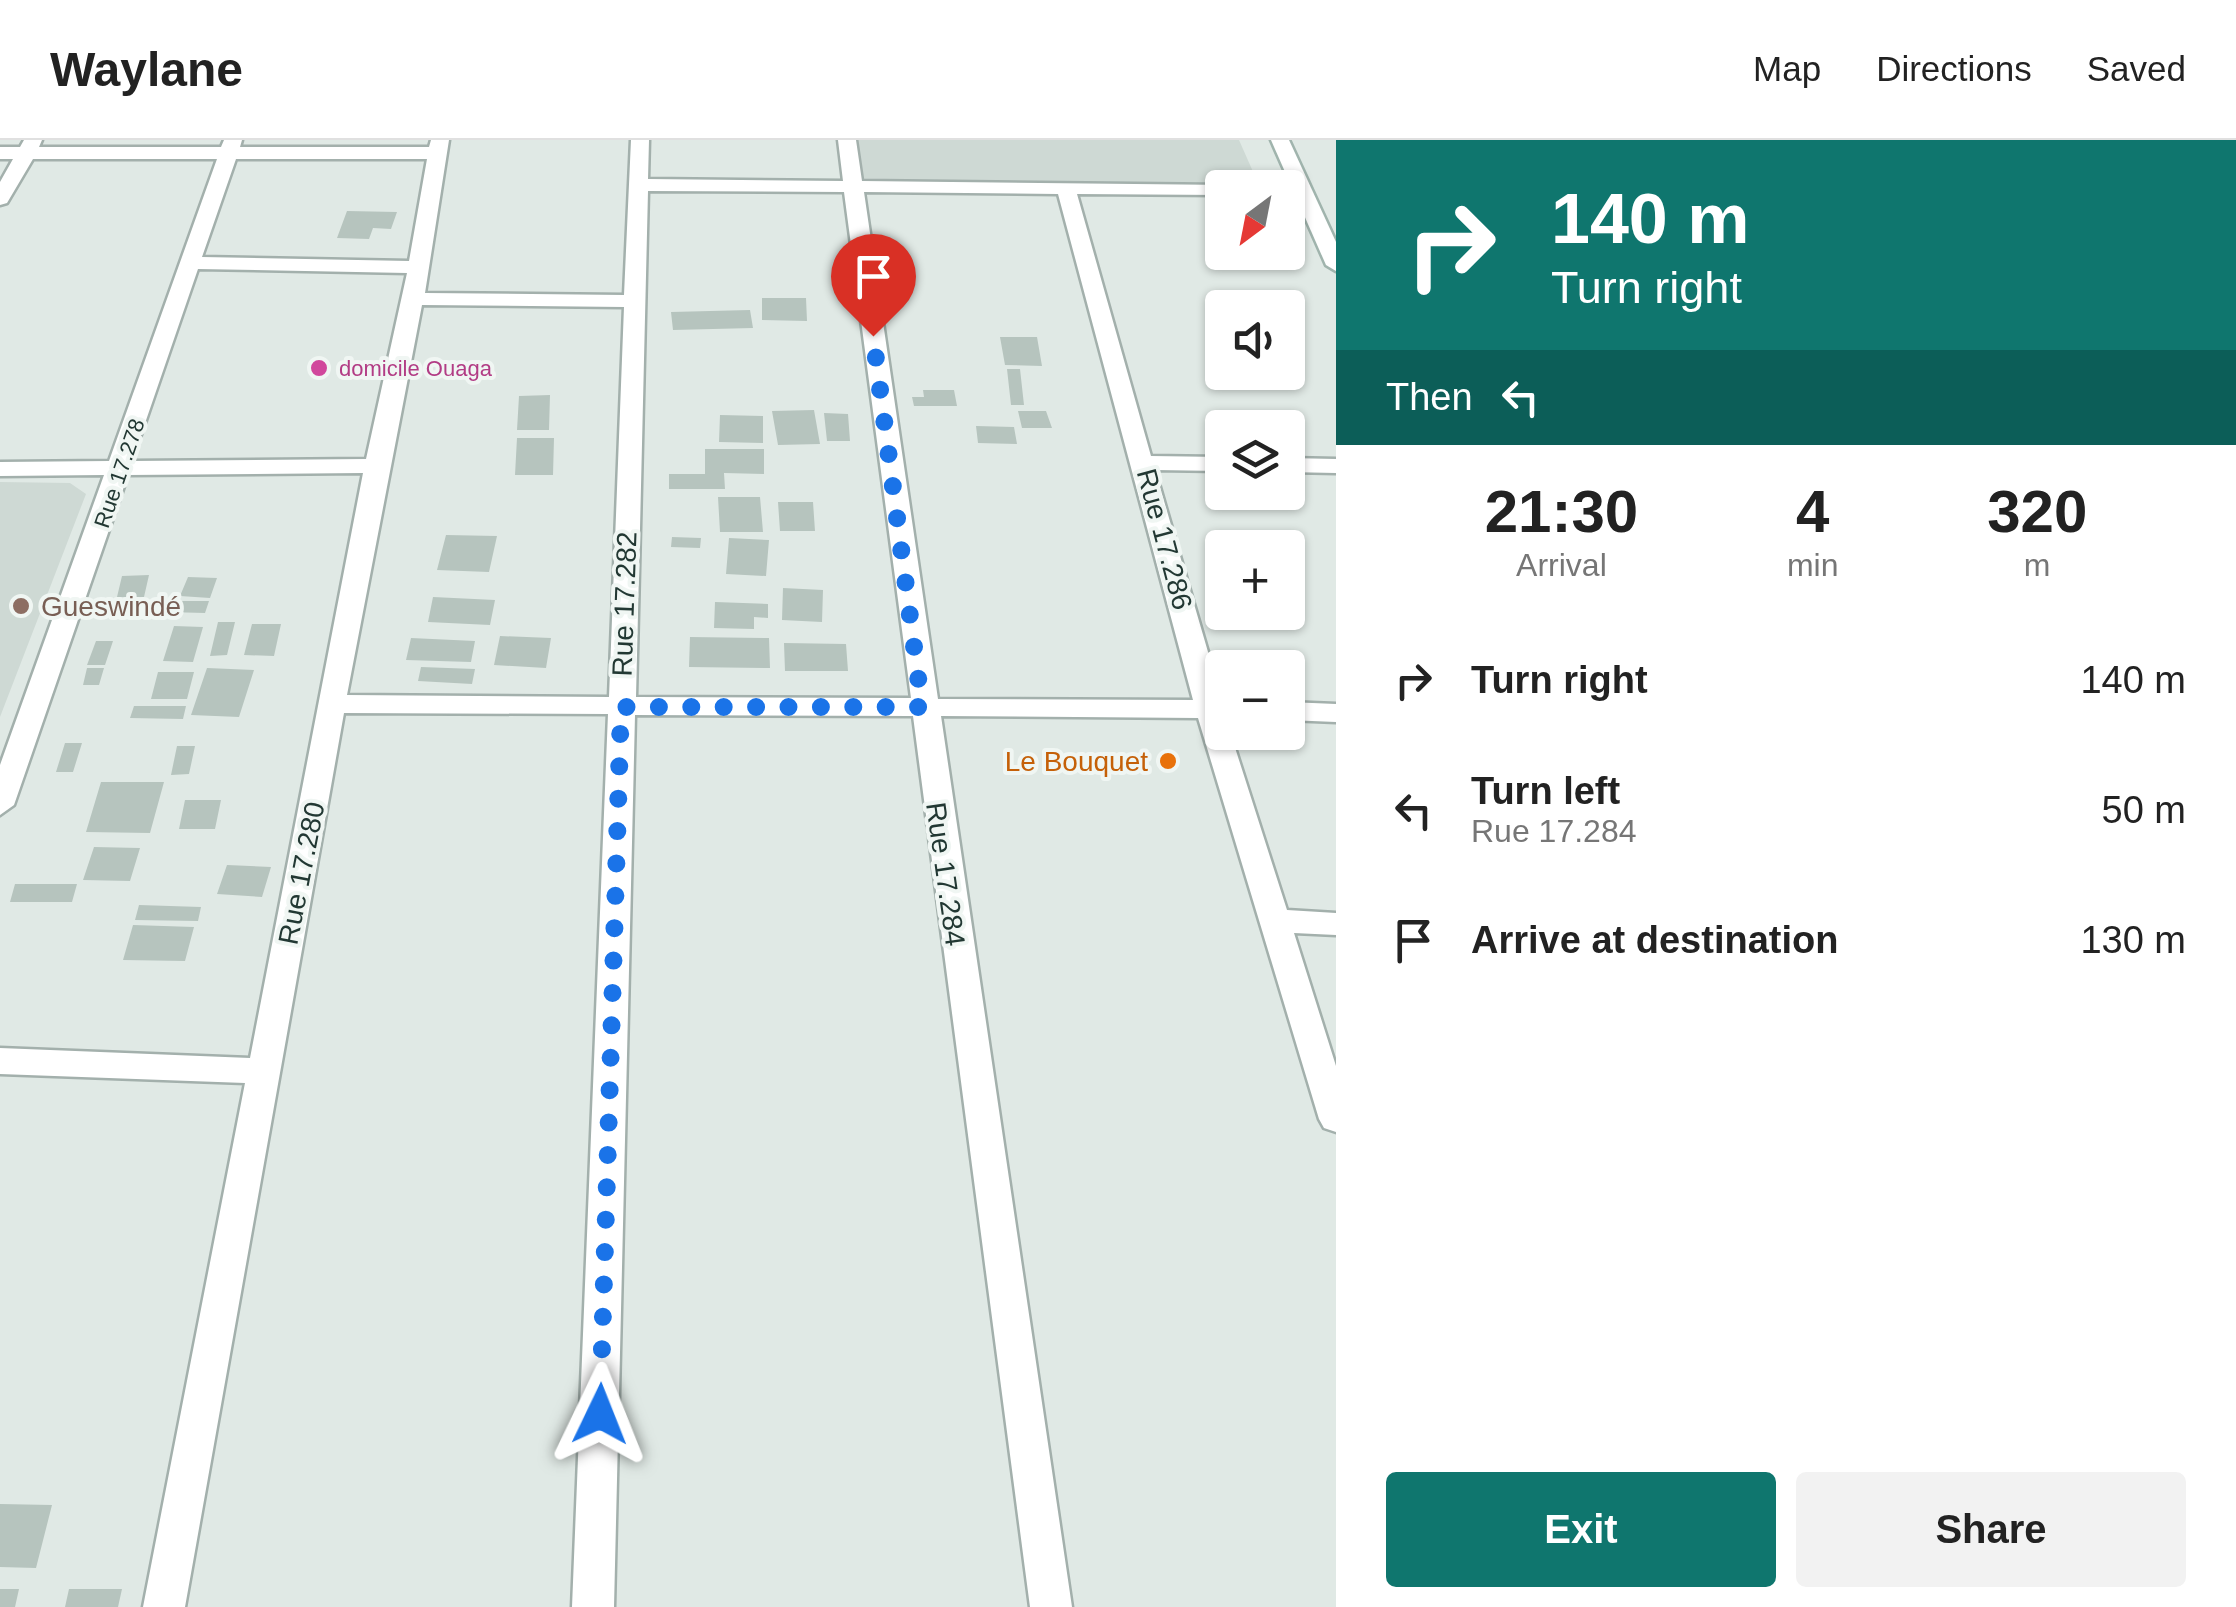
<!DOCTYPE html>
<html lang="en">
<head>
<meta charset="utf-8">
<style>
  :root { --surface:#fff; --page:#f2f2f2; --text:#222; --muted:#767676; --line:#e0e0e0; --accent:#0f766e }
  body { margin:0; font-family:Helvetica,sans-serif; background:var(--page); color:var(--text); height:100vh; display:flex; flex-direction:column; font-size:38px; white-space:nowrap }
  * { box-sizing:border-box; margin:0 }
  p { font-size:32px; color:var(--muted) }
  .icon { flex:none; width:55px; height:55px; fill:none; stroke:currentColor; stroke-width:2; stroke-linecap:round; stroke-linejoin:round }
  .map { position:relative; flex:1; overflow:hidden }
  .details { display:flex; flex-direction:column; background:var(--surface); width:900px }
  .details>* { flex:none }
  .top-card { background:#0f766e; color:#fff; overflow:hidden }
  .needle { width:65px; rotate:212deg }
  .controls { position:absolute; left:1205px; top:30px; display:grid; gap:20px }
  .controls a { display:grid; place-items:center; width:100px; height:100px; border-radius:10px; background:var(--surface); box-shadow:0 2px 8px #0004; font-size:50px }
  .pin { position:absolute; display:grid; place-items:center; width:85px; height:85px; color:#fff; margin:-102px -42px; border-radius:50% 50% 50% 0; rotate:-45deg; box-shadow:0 0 10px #0007 }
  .pin .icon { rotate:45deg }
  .me { position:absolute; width:110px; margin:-55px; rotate:2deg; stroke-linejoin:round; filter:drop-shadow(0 0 8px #0008) }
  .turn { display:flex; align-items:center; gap:35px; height:210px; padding:0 50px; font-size:45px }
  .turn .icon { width:130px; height:130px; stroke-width:2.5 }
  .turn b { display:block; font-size:70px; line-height:85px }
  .then { display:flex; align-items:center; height:95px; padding:0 50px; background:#0003; gap:20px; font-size:38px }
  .eta { display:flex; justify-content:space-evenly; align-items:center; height:170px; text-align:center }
  .eta b { font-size:60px; font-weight:700; line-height:70px }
  .button { display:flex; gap:20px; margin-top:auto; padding:20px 50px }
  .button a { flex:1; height:115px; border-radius:10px; background:var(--accent); color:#fff; font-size:40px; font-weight:700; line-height:115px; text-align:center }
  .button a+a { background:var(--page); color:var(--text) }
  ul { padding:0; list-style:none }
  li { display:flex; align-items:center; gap:30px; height:130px; padding:0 50px }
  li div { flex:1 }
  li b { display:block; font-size:38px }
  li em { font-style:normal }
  header { display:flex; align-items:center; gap:60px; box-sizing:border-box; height:140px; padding:0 50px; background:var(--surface); border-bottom:2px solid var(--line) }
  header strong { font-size:48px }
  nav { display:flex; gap:55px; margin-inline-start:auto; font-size:35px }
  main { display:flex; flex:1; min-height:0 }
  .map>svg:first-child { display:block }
  .built { fill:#ced9d4 }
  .building { fill:#b6c4be }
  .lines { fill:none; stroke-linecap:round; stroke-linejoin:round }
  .street-casing { stroke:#a3b0ac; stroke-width:5 }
  .secondary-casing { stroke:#a0b4ad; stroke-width:5 }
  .street { fill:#fff; fill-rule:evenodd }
  .secondary { fill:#fff; fill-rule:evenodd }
  .route { stroke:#1a73e8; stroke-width:18; stroke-dasharray:0 32.4 }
  .hotel-dot { fill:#d1479c; stroke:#f0f6f3; stroke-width:4 }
  .education-dot { fill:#8d6e63; stroke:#f0f6f3; stroke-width:4 }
  .food-dot { fill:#e8710a; stroke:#f0f6f3; stroke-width:4 }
  .labels { text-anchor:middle; stroke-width:8; stroke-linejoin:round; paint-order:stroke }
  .far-hotel-label { font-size:22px; fill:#b23c85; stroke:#f0f6f3; text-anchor:start }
  .far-street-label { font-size:22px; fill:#223833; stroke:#f0f6f3 }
  .street-label { font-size:28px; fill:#223833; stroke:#f0f6f3 }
  .education-label { font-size:28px; fill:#785e54; stroke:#f0f6f3; text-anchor:start }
  .food-label { font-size:28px; fill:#c56008; stroke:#f0f6f3; text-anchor:end }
</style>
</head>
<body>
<header>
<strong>Waylane</strong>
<nav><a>Map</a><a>Directions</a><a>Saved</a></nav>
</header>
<main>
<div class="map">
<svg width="1336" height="1467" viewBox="0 0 1336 1467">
  <rect width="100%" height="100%" fill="#e0e9e5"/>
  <path class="built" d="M851 0H1239L1258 43 855 40Z
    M0 342 70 343 86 354 0 577Z"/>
  <path class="building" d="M347 71 397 72 391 89 373 88 369 99 337 98Z
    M762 158H806L807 181 762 180Z
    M750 170 753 188 673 190 671 172Z
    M1000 197H1037L1042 226 1005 225Z
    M1007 229H1020L1024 265H1011Z
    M923 250H954L957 266H914L912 257H924Z
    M550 255 549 290H517L519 256Z
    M814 270 820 304 778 305 772 271Z
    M1018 271H1046L1052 288H1022Z
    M824 273 848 274 850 301H827Z
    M720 275 763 276V303L719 302Z
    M976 286 1014 287 1017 304 978 303Z
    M517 298H554L553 335H515Z
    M705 309H764V334L724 333 725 349H669V334H705Z
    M718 357H760L763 392H720Z
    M778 362H813L815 391H780Z
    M446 395 497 396 489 432 437 430Z
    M672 397 701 398 700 408 671 407Z
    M729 398 769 400 766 436 726 434Z
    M149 435 144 457H117L122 436Z
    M188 437 217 438 210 458 180 456Z
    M783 448 823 450 822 482 782 480Z
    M433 457 495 460 490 485 428 482Z
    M172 461H209L205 473 167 472Z
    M715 462 768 464V478L754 477V489L714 488Z
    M218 482H235L227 515 210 516Z
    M252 484H281L274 516 244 515Z
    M174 486 203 487 193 522 163 521Z
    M500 496 551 498 546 528 494 525Z
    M690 497 769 498 770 528 689 527Z
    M411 498 475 501 471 522 406 520Z
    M96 501H113L105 525H87Z
    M784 503 846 504 848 531H785Z
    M421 527 475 529 472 544 418 541Z
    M87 528H104L99 545H83Z
    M207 528 254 530 239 577 191 575Z
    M158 532H194L187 559H151Z
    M134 566H186L183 579 130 578Z
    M65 603H82L73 632H56Z
    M177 606H195L189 634 171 635Z
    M101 642H164L150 693 86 692Z
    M185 660H221L215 689H179Z
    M94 707 140 708 130 741 83 740Z
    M227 725 271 727 262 757 217 754Z
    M15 744H77L72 762H10Z
    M139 765 201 767 198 781 135 780Z
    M133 785 194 787 185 821 123 820Z
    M0 1364 52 1365 36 1428 0 1427Z
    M0 1449H19L15 1467H0Z
    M69 1449H122L118 1467H65Z"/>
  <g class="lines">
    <defs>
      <path id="street" d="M24 0H42L39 7H221L224 0H242L240 7H429L431 0H449L425 153 624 155 631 0H649L648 39 843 41 838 0H856L862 41 1229 45 1222 48V55L1077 54 1151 316 1222 317V331L1155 330 1222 560V592H1230L1287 770 1336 773V795L1294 793 1336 926V992L1324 988 1319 979 1198 578 941 576 1072 1467H1030L913 576 635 575 614 1467H572L608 574 344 573 185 1467H143L245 943 0 934V908L250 918 363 333 128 335 14 665 0 675V625L104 335 0 336V322L109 321 217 19H33L7 63 0 65V42L13 19H0V7H20ZM236 19H427L409 121 202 117ZM648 51 844 52 911 558 636 557ZM864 52 1058 54 1193 560 938 559ZM198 129 407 133 366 319 132 321ZM422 165 624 167 609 557 347 555Z
        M1288 318 1336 319V333L1288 332Z
        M1288 562 1336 564V582L1288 580Z"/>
      <path id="secondary" d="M1271 0H1289L1336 102V131L1326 125Z"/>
    </defs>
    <use href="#street" class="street-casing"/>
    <use href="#secondary" class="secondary-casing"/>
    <use href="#street" class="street"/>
    <use href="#secondary" class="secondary"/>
  </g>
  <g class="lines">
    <path class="route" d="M600 1274 621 567H922L873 196"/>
  </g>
  <circle class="hotel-dot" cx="319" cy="228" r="10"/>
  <circle class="education-dot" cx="21" cy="466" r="10"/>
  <circle class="food-dot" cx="1168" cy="621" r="10"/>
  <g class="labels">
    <g class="far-hotel-label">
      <text x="339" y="236">domicile Ouaga</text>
    </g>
    <g class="far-street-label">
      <text transform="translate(119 333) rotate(-71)" y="8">Rue 17.278</text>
    </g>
    <g class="street-label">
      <text transform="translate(1165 399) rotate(75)" y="10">Rue 17.286</text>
      <text transform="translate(624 464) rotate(-88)" y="10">Rue 17.282</text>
      <text transform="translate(301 733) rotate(-79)" y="10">Rue 17.280</text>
      <text transform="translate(946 734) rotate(82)" y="10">Rue 17.284</text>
    </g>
    <g class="education-label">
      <text x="41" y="476">Gueswindé</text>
    </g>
    <g class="food-label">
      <text x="1148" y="631">Le Bouquet</text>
    </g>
  </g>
</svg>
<div class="controls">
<a><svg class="needle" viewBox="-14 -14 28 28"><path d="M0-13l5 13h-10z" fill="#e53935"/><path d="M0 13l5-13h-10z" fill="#767676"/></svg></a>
<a><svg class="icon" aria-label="sound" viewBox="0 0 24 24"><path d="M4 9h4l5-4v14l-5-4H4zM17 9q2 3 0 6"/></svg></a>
<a><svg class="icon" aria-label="layers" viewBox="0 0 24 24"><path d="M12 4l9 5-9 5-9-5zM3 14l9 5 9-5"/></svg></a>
<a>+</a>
<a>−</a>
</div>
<div class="pin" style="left:873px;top:196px;background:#d93025"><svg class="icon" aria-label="arrive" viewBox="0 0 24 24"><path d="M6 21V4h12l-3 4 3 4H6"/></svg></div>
<svg class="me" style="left:600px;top:1274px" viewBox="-20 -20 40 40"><path d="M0-17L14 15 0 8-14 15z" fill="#1a73e8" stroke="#fff" stroke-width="4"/></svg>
</div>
<section class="details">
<div class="top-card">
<div class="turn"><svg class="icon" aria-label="right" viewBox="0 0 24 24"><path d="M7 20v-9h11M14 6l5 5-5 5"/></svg><div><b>140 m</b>Turn right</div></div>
<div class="then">Then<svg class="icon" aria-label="left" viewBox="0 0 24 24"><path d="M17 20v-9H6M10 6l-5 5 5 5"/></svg></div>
</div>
<div class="eta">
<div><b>21:30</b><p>Arrival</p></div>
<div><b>4</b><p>min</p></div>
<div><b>320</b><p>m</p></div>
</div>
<ul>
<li><svg class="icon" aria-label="right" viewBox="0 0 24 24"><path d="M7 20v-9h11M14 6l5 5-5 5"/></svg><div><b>Turn right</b></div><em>140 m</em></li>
<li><svg class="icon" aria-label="left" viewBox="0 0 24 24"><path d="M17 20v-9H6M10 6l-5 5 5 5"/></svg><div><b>Turn left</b><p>Rue 17.284</p></div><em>50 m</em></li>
<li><svg class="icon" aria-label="arrive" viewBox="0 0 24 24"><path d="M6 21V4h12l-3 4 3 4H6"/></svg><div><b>Arrive at destination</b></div><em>130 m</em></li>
</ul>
<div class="button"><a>Exit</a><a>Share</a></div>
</section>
</main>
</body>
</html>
